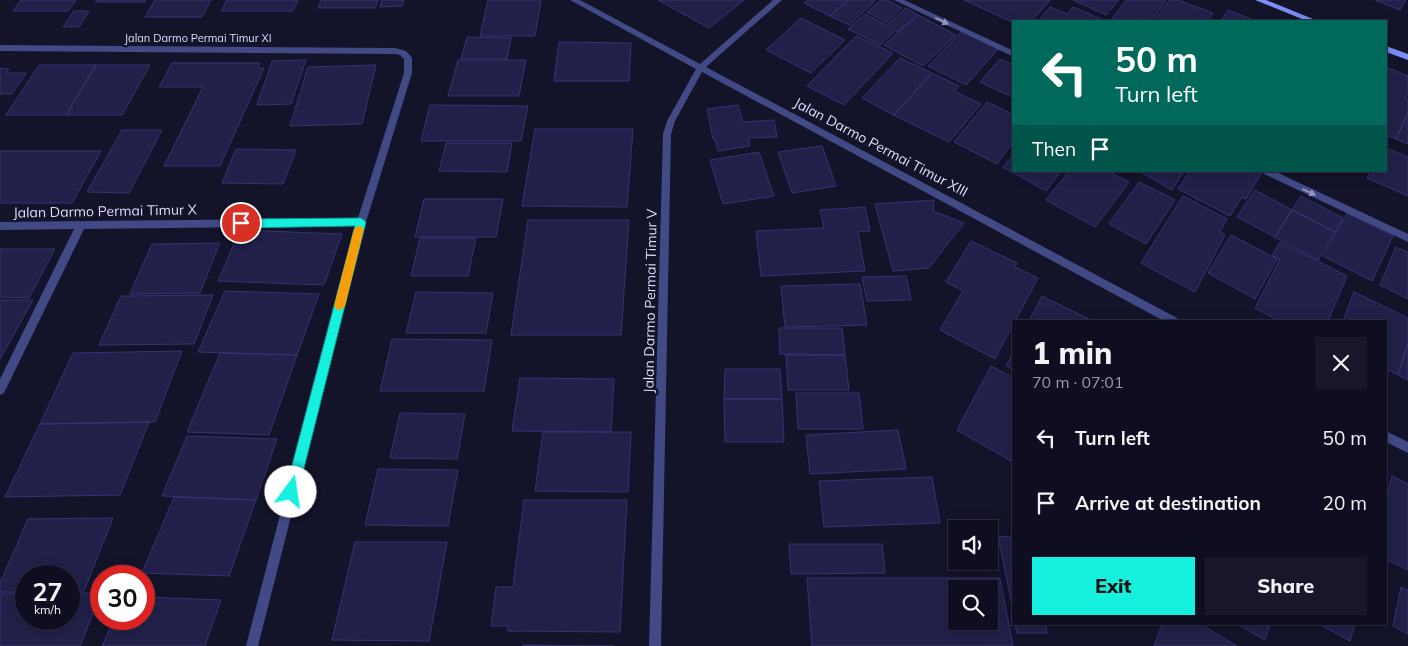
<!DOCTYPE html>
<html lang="en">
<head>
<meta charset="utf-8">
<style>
  :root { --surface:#0e0e20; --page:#171729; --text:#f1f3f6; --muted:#9b9ca5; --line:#2e2e3e; --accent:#16f0df }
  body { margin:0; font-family:Mulish,sans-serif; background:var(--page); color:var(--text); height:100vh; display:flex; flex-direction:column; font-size:19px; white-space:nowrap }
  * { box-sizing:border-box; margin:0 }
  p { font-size:16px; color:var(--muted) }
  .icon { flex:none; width:28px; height:28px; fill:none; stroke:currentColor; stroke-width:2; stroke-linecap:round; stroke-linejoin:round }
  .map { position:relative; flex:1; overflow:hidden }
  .panel { position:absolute; left:1012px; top:320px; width:375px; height:305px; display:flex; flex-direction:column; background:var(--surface); border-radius:0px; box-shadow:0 2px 12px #0003,0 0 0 1px var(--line) }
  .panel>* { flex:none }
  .hud { position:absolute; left:1012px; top:20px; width:375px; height:152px; border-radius:0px; box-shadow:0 2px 12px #0003,0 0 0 1px var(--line); background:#00695c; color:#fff; overflow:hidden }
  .buttons { position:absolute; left:948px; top:520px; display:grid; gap:10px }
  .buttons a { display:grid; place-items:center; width:50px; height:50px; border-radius:0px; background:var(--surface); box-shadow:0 2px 12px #0003,0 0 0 1px var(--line); font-size:25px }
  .speed { position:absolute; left:15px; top:565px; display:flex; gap:10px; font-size:25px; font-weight:700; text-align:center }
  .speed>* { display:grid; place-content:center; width:65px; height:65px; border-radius:50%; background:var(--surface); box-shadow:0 2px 12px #0003,0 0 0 1px var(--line); line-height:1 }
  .speed small { font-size:12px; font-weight:400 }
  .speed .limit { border:8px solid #d22; background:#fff; color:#111 }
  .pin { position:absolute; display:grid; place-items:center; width:42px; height:42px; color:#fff; margin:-21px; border:2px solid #fff; border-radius:50%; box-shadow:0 1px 5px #0007 }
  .me { position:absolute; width:55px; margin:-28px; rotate:14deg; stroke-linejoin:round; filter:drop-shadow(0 0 4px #0008) }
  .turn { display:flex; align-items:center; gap:18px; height:105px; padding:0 20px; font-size:22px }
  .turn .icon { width:65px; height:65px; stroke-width:2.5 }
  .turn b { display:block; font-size:35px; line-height:42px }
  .then { display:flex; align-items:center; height:48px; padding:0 20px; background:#0003; gap:10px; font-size:19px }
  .round { display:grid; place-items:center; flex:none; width:52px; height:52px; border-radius:0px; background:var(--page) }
  .headline { display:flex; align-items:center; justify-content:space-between; height:85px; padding:0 20px }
  h1 { font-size:30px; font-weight:800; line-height:38px }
  .cta { display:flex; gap:10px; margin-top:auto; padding:10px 20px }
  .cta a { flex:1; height:58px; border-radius:0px; background:var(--accent); color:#111; font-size:20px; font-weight:800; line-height:58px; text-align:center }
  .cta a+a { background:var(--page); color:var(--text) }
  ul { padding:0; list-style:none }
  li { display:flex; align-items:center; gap:15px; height:65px; padding:0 20px }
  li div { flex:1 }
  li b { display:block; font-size:19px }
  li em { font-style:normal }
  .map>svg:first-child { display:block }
  .building { fill:#212049; stroke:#353474; fill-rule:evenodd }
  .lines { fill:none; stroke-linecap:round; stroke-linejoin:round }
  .street { fill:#414a85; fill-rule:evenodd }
  .secondary { fill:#7b8df6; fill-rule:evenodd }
  .oneway { fill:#8f94c1 }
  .route { fill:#16f0df; stroke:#0e9c91 }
  .slow { fill:#f59e0b }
  .labels { text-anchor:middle; stroke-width:5; stroke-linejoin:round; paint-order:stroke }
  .far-street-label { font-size:11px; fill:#dddffd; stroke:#13132a }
  .street-label { font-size:14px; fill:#dddffd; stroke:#13132a }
</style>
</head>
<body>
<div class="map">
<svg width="1408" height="646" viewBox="0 0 1408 646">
  <rect width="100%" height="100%" fill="#13132a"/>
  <path class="building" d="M21 0H76L68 11H13Z
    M97 0H146L145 2H95Z
    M155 0H211L202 17H145Z
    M227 0H298L293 11H221Z
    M321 0H378L375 8H318Z
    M382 0H404L402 6 380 7Z
    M488 0H541L535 36H480Z
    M658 0H744L709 28Z
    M808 0H848L830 16 804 3Z
    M848 0H873L875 1 849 25 830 16Z
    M881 0H887L902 8 886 22 867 12Z
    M964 0H1050L1032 21 1014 23Z
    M1073 0H1119L1106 15Z
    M1126 0H1166L1152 21 1139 19 1137 21 1111 20Z
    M1169 0H1178L1213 13 1208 21H1155Z
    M1375 0H1406L1400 10Z
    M1050 7 1067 14 1073 7 1106 21H1038Z
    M906 8 918 15 897 32 895 31 880 45 848 29 865 14 886 25Z
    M1228 10 1256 21H1221Z
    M74 11H89L79 27H63Z
    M918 15 956 35 923 66 884 45Z
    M801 18 845 40 811 73 766 50Z
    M962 31 999 48 966 85 928 66Z
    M856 36 893 53 844 105 807 86Z
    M467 37 511 38 507 59H461Z
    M559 42 631 43 629 81H554Z
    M900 58 932 73 894 115 862 98Z
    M1000 59 1014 65V98L980 82Z
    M306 60 291 104 257 105 272 61Z
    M458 60H526L519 96H448Z
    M172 63H260L258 68H264L220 166H164L203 87H159Z
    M39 65H96L66 115H6Z
    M96 65H150L122 115H66Z
    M376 65 362 124 290 126 308 67Z
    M1386 67 1408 76V93L1405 98 1408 99V113L1396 139 1386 135Z
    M0 68 9 69 6 73H26L12 94H0Z
    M932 73 959 86 954 91 981 104 949 142 894 115Z
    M987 102 1014 115V141L997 164 954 142Z
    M430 105 528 106 521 141H421Z
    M738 105 743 122 774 120 777 137 748 138 750 146 718 151 715 139H713L707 109Z
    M1408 113V144L1396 139Z
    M535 129H633L627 207 522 206Z
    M122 130H162L129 193 87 192Z
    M446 143H512L507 172 439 171Z
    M822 146 836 186 792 193 778 152Z
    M1386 148 1408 157V196L1367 178 1370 171H1386Z
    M236 149 296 150 283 184 222 183Z
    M0 151H101L72 203H0Z
    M759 152 774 196 723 204 710 160Z
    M1014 154V171H1061L1046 191 1003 167Z
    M1069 171H1108L1129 182 1095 227 1046 200Z
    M1139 171H1184L1172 190Z
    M1190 171H1261L1262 172 1246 199 1242 197 1230 216 1178 189Z
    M1139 182 1175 200 1146 244 1109 224Z
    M1255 190 1292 210 1275 237 1237 217Z
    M1183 196 1227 219 1220 232 1225 235 1195 292 1141 263Z
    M1301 196 1343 218 1335 232 1292 210Z
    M424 199H503L496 237H415Z
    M934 200 933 211 964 223 929 268 893 271 875 204Z
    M865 207 870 231 858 232 865 271 761 276 756 231 824 228 820 210Z
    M1292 210 1335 232 1318 260 1275 237Z
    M1347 213 1393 236 1372 281 1323 256Z
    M528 220H629L621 335H511Z
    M240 230 342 234 324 285 218 281Z
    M1231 235 1277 259 1255 299 1208 273Z
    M420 238H476L468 276H411Z
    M971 241 1017 263 1015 267 1038 278 995 359 940 330 963 291 946 282Z
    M1280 242 1347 276 1328 321H1279L1255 308 1280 259 1272 256Z
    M220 243 200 293 130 294 152 244Z
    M1396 247 1408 252V299L1380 285Z
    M0 249H55L29 298 0 297Z
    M906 276 911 300 867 301 862 277Z
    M860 284 867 325 785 327 781 286Z
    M225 291 319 294 297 355 198 352Z
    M416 292 493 293 486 333H406Z
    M1354 292 1408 318V343L1398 375 1386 369V321H1343Z
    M213 295 194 344 99 345 121 296Z
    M1042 296 1091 320 1090 321H1029Z
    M0 300H33L0 359Z
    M779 328H842L845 355 780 354Z
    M392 339 492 340 484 391H380Z
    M1408 343V380L1398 375Z
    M182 351 155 422 40 424 73 353Z
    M1014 351V370L1006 366Z
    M220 353 297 355 269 435 187 432Z
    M786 355H845L849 390H788Z
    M991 366 1014 378 1013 462 957 430Z
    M725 369H780L782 399H724Z
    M520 378 614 379 611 432 512 431Z
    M796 393H859L863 429H798Z
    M724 399H782L784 442H725Z
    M400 413 465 414 457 459 390 458Z
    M149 422 120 495 5 497 40 424Z
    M898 430 906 469 810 474 806 435Z
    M543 432H631L628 492 535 491Z
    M187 436 277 439 256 500 162 496Z
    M378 469 458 470 448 526 365 525Z
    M1392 476 1408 484V570L1386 559V502Z
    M932 477 940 523 824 527 819 481Z
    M174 497 256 500 229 576 142 573Z
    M524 500H627L620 632 508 631V626H491L496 587H513Z
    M113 518 84 591H69V576H26V592H0V583L28 519Z
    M998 536 1014 537V615Z
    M355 542H447L429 641 332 640Z
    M789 544H882L885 573 791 574Z
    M807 578H1000L1013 646H812ZM956 589H989V621H956Z
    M1401 587 1408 590V634L1393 626Z
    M26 593V619H69V593H101L80 646H0V594Z
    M144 597 221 600 205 646H102L114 619H144Z
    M1015 624H1045L1047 633H1017Z
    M1162 624H1200L1237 646H1154Z
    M1237 624H1270L1265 640Z
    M1319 624H1355L1350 641Z
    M523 645 614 646H522Z"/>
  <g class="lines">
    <path class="street" d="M570 0H580L700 64 773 0H782L706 67 1177 318 1178 321H1164L702 72 675 121 671 134 661 646H649L663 134 667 121 696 69Z
      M894 0H904L1014 51V57Z
      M0 45 395 48 406 51 412 58V73L366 222 258 646H246L355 226 84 229 4 393 0 395V379L74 229 0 230V222L358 218 404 73V59L400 55 395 54 0 51Z
      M1261 171H1274L1408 234V242L1262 173Z
      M1386 431 1408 442V453L1386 442Z"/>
    <path class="secondary" d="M1255 0H1266L1318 21H1307Z
      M1386 46 1408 54V60L1386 52Z"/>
  </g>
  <defs><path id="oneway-solid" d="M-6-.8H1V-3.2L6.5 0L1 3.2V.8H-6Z" transform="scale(1.25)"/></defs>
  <g class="oneway">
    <use href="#oneway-solid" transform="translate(942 21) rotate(25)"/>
    <use href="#oneway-solid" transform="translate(1309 192) rotate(25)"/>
  </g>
  <path class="route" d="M361 218 366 222 298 492 296 496 291 498 287 496 285 492 355 226 241 228 236 223 241 219Z"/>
  <path class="slow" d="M359 225 364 229 345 306 339 311 334 306 354 229Z"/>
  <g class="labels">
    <g class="far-street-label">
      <text x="198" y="42">Jalan Darmo Permai Timur XI</text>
    </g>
    <g class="street-label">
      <text transform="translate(881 147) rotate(28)" y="5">Jalan Darmo Permai Timur XIII</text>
      <text transform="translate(105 211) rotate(-1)" y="5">Jalan Darmo Permai Timur X</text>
      <text transform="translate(650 301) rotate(-89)" y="5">Jalan Darmo Permai Timur V</text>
    </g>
  </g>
</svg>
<div class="buttons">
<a><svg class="icon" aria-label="sound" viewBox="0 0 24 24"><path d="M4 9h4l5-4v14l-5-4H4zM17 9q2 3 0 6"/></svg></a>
<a><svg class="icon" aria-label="search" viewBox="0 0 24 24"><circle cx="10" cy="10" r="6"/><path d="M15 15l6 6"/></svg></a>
</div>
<div class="speed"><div>27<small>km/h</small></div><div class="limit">30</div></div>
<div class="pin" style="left:241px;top:223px;background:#d93025"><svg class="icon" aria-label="arrive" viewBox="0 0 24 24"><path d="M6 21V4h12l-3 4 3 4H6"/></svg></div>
<svg class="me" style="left:291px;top:492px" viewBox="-20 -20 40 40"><circle r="19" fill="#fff"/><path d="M0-13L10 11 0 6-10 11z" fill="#16f0df"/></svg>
<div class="hud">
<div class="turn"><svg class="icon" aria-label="left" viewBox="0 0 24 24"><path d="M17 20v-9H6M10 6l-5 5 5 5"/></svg><div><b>50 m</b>Turn left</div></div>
<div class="then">Then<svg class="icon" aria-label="arrive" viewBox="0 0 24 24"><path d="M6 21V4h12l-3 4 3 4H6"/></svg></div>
</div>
<section class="panel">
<div class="headline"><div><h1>1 min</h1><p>70 m · 07:01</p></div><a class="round"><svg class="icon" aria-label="close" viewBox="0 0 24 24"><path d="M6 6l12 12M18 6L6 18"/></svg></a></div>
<ul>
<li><svg class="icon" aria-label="left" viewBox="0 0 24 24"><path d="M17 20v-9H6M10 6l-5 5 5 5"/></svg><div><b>Turn left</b></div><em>50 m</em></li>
<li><svg class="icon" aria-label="arrive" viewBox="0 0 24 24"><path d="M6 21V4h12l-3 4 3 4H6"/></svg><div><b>Arrive at destination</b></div><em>20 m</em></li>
</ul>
<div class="cta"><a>Exit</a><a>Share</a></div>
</section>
</div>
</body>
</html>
